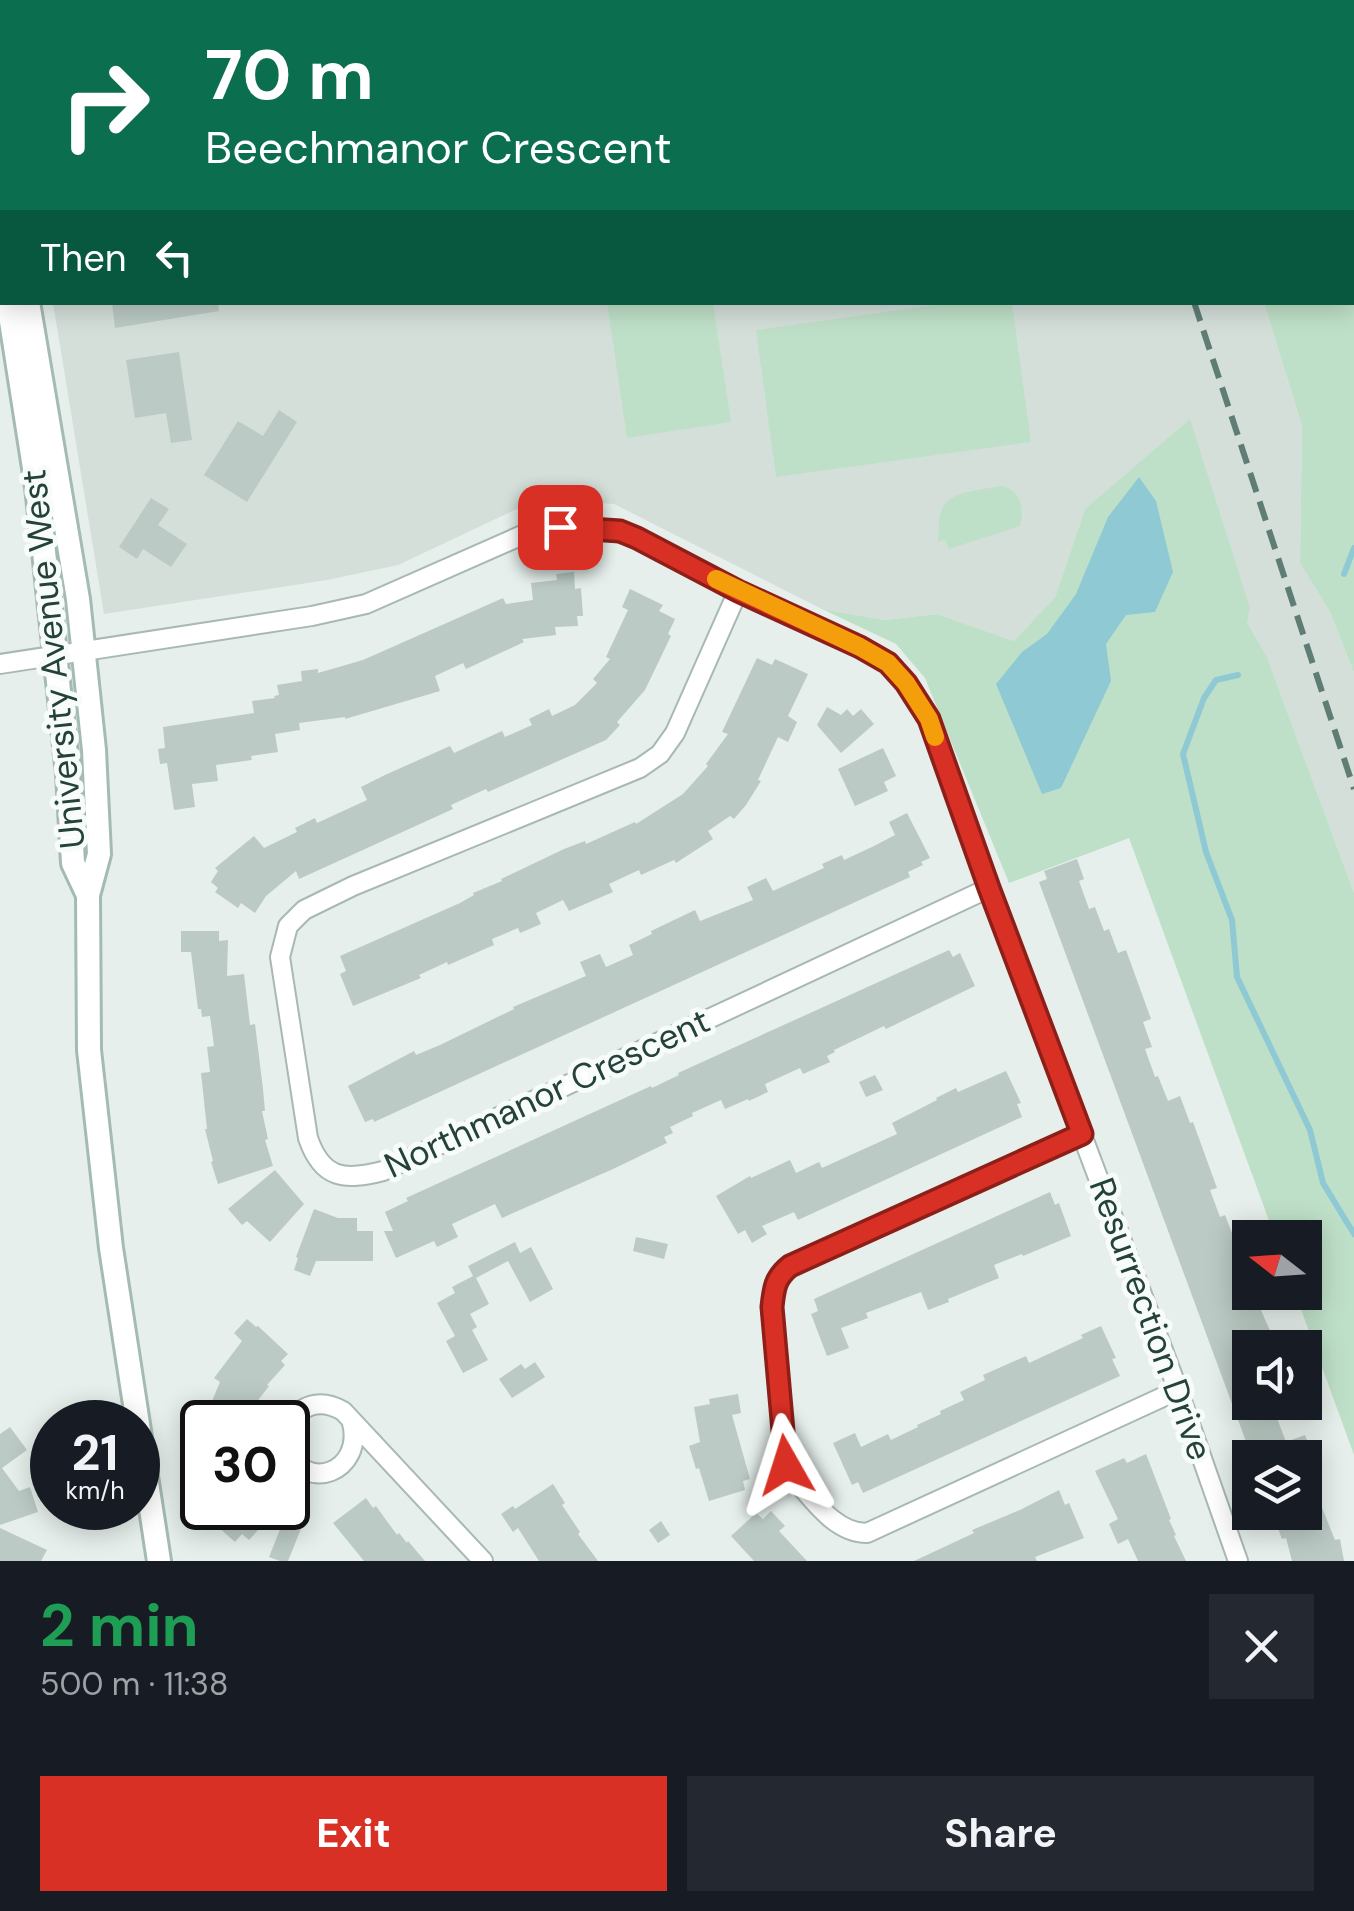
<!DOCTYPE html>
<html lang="en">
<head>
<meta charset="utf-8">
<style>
  :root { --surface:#171b24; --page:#242831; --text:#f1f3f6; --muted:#9ea1a6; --accent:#d93025 }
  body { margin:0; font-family:"DM Sans",sans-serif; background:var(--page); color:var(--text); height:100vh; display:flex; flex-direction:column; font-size:38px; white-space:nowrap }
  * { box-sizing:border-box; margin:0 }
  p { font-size:32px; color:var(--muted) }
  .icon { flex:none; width:55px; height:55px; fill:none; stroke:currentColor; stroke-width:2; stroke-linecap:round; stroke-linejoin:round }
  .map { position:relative; height:1561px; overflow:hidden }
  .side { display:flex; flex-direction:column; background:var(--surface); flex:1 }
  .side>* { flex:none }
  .hud { position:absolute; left:0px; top:0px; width:1355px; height:305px; box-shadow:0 5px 25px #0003; background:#0b6e4f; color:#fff; overflow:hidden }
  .needle { width:65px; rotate:287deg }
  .tools { position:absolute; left:1232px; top:1220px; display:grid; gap:20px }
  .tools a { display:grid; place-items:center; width:90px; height:90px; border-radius:0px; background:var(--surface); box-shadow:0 5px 25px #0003; font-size:50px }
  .speed { position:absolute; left:30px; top:1400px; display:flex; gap:20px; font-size:50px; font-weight:700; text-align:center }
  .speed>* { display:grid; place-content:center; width:130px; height:130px; border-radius:50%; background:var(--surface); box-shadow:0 5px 25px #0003; line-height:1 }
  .speed small { font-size:25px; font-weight:400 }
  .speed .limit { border:5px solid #111; border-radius:15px; background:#fff; color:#111 }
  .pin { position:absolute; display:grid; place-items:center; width:85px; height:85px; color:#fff; margin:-42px; border-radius:20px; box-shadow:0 5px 15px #0006 }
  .me { position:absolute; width:110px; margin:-55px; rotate:354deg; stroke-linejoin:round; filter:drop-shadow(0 0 8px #0008) }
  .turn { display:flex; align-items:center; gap:35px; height:210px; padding:0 40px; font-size:45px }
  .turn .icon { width:130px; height:130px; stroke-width:2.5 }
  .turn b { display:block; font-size:70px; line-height:85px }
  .then { display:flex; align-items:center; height:95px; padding:0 40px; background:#0003; gap:20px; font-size:38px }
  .round { display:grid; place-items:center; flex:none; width:105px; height:105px; border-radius:0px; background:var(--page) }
  .summary { display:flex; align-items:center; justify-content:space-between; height:170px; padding:0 40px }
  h1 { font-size:60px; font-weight:700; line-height:75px; color:#1e9e55 }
  .button { display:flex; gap:20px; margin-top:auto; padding:20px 40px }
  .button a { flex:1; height:115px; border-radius:0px; background:var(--accent); color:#fff; font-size:40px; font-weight:700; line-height:115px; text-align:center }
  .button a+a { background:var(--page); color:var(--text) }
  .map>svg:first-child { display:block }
  .built { fill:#d4dfda }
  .green { fill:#bfe0c8 }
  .water { fill:#8ec9d4 }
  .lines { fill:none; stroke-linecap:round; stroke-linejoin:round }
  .stream { stroke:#8ec9d4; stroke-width:6 }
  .building { fill:#bbcac4 }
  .minor-casing { stroke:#a8b8b2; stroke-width:22 }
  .secondary-casing { stroke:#a4bbb3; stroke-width:28 }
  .minor { stroke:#fff; stroke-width:18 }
  .secondary { stroke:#fff; stroke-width:22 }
  .rail { stroke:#5f7d75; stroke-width:6; stroke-dasharray:20 10; stroke-linecap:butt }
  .route-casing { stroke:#8d1f18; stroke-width:25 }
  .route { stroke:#d93025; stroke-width:18 }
  .slow { stroke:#f59e0b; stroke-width:18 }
  .labels { text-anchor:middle; stroke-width:10; stroke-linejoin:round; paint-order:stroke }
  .street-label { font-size:35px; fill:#24423a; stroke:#f7fbf9 }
</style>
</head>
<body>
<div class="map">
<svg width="1354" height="1561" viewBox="0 0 1354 1561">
  <rect width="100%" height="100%" fill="#e6efeb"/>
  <path class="built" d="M0 0H1172V2H2V108L0 102Z
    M53 303H1264L1302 426 1300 563 1330 612 1354 673V893L1267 657 1247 622 1085 509 1055 597 1014 641 937 614 884 620 822 609 614 504 538 499 398 565 327 580 104 614Z"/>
  <path class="green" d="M1172 0H1354V673L1330 612 1300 563 1302 426 1264 303 1352 302V2H1172Z
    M956 302 1012 303 1031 442 776 477 756 330Z
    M607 303H713L731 422 627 438Z
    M1190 419 1250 608 1247 622 1267 657 1354 893V1455L1295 1293 1305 1292V1238L1275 1237 1129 838 1009 883 925 678 896 644 822 609 884 620 937 614 1014 641 1055 597 1085 509Z
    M1001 486C1020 488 1025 510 1020 526L949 549 945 540 938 542C939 532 938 518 942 509 949 490 984 490 1001 486Z"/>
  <path class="water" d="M1139 477 1156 501 1173 572 1155 612 1126 615 1106 644 1111 681 1061 788 1042 794 996 684 1022 652 1047 634 1076 594 1108 517Z"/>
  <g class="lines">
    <path class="stream" d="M1291 0 1292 2
      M1352 202 1354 207
      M1344 574 1354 548
      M1238 675 1216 680 1204 698 1183 754 1206 852 1232 920 1237 977 1310 1130 1323 1183 1354 1234"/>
  </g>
  <path class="building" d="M112 302H218L219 311 115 328Z
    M179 352 192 440 171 443 166 413 135 418 126 360Z
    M279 410 297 422 247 502 204 475 238 421 263 436Z
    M151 498 169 509 158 525 187 544 171 567 143 549 137 559 119 547Z
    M574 572 575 589 581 588 583 616H577L578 626 555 627 556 635 522 639 524 642 466 669 463 663 435 676 440 691 345 719V717L299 723 300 730 275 734 278 752 251 756 252 760 216 765 218 781 192 784 195 807 174 810 167 763 160 764 158 749 165 748 163 727 254 713 252 701 275 698 274 696 279 695 277 685 302 681 301 671 318 669V673L363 660 503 598 506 604 533 600 531 583 557 580 556 574Z
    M630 589 663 605 659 611 675 619 668 634 671 636 645 690 617 722 620 725 606 740 488 792 486 789 451 805 453 809 299 879 296 871 266 896 255 913 241 903 238 908 215 892 218 888 211 882 218 871 215 868 254 836 264 848 297 832 295 828 315 818 317 823 367 800 361 787 385 775 450 746 454 753 502 731 505 737 532 725 529 719 549 709 552 716 575 705 597 683 593 679 610 659 606 657 628 610 622 607Z
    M757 658 772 665 775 659 808 674 788 716 797 722 788 742 778 737 758 780 761 781 746 805 734 819 730 816 708 831 713 839 676 863 674 860 641 875 639 870 609 884 613 892 569 911 563 900 536 913 541 924 520 933 518 928 492 939 494 945 448 965 447 962 419 975 421 978 353 1006 340 974 346 971 340 956 460 903 474 895 473 893 502 881 501 879 564 849 585 841 586 844 635 822 636 824 683 794 708 766 706 764 728 734 722 732Z
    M827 707 841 715 847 709 853 716 861 709 874 724 841 753 817 725Z
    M883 748 896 776 884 782 888 791 855 806 838 769Z
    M907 813 930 858 921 862 923 865 908 872 910 877 374 1122 373 1119 365 1122 348 1086 414 1051 416 1055 440 1045 514 1009 513 1007 586 976 580 962 600 954 606 967 633 955 629 945 652 934 651 931 695 910 700 921 753 900 747 887 766 878 773 891 824 868 822 864 842 855 844 860 872 847 895 835 889 822Z
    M1077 859 1084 879 1079 881 1089 909 1095 907 1104 931 1109 929 1118 953 1126 950 1151 1019 1143 1022 1152 1047 1145 1049 1155 1077 1158 1076 1168 1101 1180 1096 1190 1123 1193 1122 1217 1188 1210 1190 1220 1217 1225 1215 1250 1279V1292H1253L1271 1333 1260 1337 1264 1348H1250V1402H1271L1286 1442 1305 1435 1314 1458H1250L1251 1455 1039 882 1047 879 1044 871Z
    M181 931H219V941L228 940 227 976 244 974 250 1025 255 1024 263 1089 265 1111H262L268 1139 265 1140 273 1166 218 1184 211 1162 213 1161 205 1129H207L201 1073 210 1072 207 1047 214 1046 210 1016 202 1017 201 1009H198L191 952H181Z
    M949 950 953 957 960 953 975 986 886 1029 884 1026 834 1050 835 1052 827 1056 830 1062 803 1074 800 1068 765 1084 768 1092 749 1101 748 1099 725 1109 721 1100 692 1113 693 1116 670 1127 673 1133 664 1137 667 1143 613 1169 502 1218 495 1204 452 1224 458 1237 437 1247 434 1241 396 1258 384 1231H393L385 1212 408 1201 406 1198 651 1086 652 1088 679 1075 678 1073Z
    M1006 1071 1021 1103 1017 1104 1022 1117 798 1220 794 1212 762 1226 767 1234 752 1243 745 1230 738 1234 716 1196 750 1176 751 1178 790 1160 796 1173 819 1162 822 1168 897 1134 892 1123 937 1100 936 1098 956 1088 958 1092Z
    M875 1075 883 1090 866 1097 859 1082Z
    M275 1170 304 1204 270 1242 247 1221 242 1225 228 1209Z
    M1050 1192 1055 1205 1059 1203 1071 1236 1023 1256 1022 1254 994 1265 999 1278 948 1299 949 1302 928 1310 921 1292 866 1313 868 1318 841 1328 849 1348 827 1356 811 1314 818 1311 814 1299Z
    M314 1209 338 1218H357V1231H373V1261H316L310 1276 294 1270 298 1258 296 1257Z
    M636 1237 668 1244 664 1259 633 1251Z
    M515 1242 520 1253 531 1247 553 1289 530 1302 508 1261 476 1278 489 1304 470 1314 477 1327 472 1330 488 1360 463 1373 446 1341 455 1336 437 1303 455 1293 452 1287 473 1276 468 1266Z
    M247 1319 256 1327 258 1326 288 1354 281 1361 285 1365 267 1385 269 1386 259 1399 249 1422H216L205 1418 220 1382 214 1378 242 1341 234 1333Z
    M1101 1326 1116 1358 1112 1359 1120 1376 863 1493 858 1482 852 1485 833 1443 855 1433 861 1447 888 1434 891 1440 918 1427 917 1425 941 1414 940 1411 964 1400 960 1392 985 1380 983 1375 1026 1356 1029 1363 1083 1338 1081 1335Z
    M535 1362 545 1377 512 1398 499 1379 521 1364 525 1369Z
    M738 1394 741 1413 732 1415 750 1479 743 1481 745 1490 709 1501 699 1468 696 1469 689 1446 700 1442 694 1407 710 1404 709 1399Z
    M10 1427 27 1450 2 1468 19 1491 30 1487 38 1512 0 1525V1434Z
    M1146 1454 1171 1519 1169 1520 1176 1535 1174 1536 1186 1561H1138L1128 1539 1118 1544 1109 1524 1118 1519 1095 1471 1124 1458 1127 1463Z
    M1305 1465 1335 1540 1340 1539 1344 1561H1292L1286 1538 1282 1539 1272 1512H1305Z
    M553 1484 565 1503 562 1505 580 1532 578 1534 598 1561H539L518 1528 513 1532 501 1514 513 1506 515 1509Z
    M1059 1490 1065 1505 1069 1503 1084 1538 1035 1557 1037 1561H914L974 1533 972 1530 1020 1510Z
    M366 1498 373 1508 376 1506 397 1535 399 1533 407 1543 408 1541 425 1561H364L333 1523Z
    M289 1507 307 1514 288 1561H280L269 1557Z
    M205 1508H230L238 1518 247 1508H278L249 1540 242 1534 235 1542 218 1527Z
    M771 1511 785 1526 779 1531 807 1561H754L731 1536 756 1513 763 1519Z
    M661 1521 670 1535 658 1543 649 1530Z
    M0 1528 47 1550 41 1561H0Z"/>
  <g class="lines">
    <defs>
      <path id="minor" d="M738 591 675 733 660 754 640 768 353 886 304 910 288 926 280 957 308 1138C322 1179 344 1181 383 1171L989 888
        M0 664 312 616 366 604 536 529C570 526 604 526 637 538L738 591 860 647 888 663 906 683 929 719 989 888 1178 1390 1238 1561
        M1082 1134 791 1266C775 1278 774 1288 771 1307L786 1465 789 1473C811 1496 833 1533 867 1533L1178 1390
        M288 1427C300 1404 320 1398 343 1411L483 1561
        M288 1449C305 1494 364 1472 352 1423"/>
      <path id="secondary" d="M0 162 2 172
        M0 253 2 267
        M8 302 37 487 68 774 73 863 88 895
        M28 302 78 599 94 750 99 854 88 895 89 1050 111 1248 159 1561"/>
    </defs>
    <use href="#minor" class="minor-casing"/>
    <use href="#secondary" class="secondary-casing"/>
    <use href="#minor" class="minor"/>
    <use href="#secondary" class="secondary"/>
    <path class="rail" d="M1100 0 1101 2
      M1194 302 1354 789"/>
  </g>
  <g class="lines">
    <defs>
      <path id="route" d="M560 527 620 531 637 538 738 591 860 647 888 663 906 683 929 719 989 888 1082 1134 790 1266C775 1278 774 1288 772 1307L786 1465"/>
    </defs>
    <use href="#route" class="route-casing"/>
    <use href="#route" class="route"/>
    <path class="slow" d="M716 579 860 647 888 663 906 683 929 719 935 737"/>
  </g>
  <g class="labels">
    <g class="street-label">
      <text transform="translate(53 659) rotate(-96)" y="12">University Avenue West</text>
      <text transform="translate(547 1093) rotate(-25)" y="12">Northmanor Crescent</text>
      <text transform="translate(1151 1319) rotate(70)" y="12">Resurrection Drive</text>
    </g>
  </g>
</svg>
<div class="tools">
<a><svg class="needle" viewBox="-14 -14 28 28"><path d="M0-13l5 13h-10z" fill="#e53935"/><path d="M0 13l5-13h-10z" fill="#9ea1a6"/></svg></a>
<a><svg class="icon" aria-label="sound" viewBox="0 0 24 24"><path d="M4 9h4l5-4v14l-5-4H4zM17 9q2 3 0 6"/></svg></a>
<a><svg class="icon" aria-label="layers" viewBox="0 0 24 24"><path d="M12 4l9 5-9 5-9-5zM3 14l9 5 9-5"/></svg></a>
</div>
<div class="speed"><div>21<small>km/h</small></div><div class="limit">30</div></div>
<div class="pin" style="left:560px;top:527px;background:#d93025"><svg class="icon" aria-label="arrive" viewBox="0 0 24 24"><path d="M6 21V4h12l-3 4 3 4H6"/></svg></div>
<svg class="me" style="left:786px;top:1465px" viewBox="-20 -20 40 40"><path d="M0-17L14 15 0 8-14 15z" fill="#d93025" stroke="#fff" stroke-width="4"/></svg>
<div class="hud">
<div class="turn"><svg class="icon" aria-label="right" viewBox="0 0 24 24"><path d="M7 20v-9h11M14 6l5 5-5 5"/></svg><div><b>70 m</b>Beechmanor Crescent</div></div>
<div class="then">Then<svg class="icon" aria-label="left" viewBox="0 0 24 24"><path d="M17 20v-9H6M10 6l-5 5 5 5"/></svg></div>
</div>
</div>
<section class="side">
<div class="summary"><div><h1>2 min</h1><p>500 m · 11:38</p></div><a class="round"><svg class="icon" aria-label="close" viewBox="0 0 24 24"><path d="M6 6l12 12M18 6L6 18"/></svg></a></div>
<div class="button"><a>Exit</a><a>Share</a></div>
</section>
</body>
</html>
